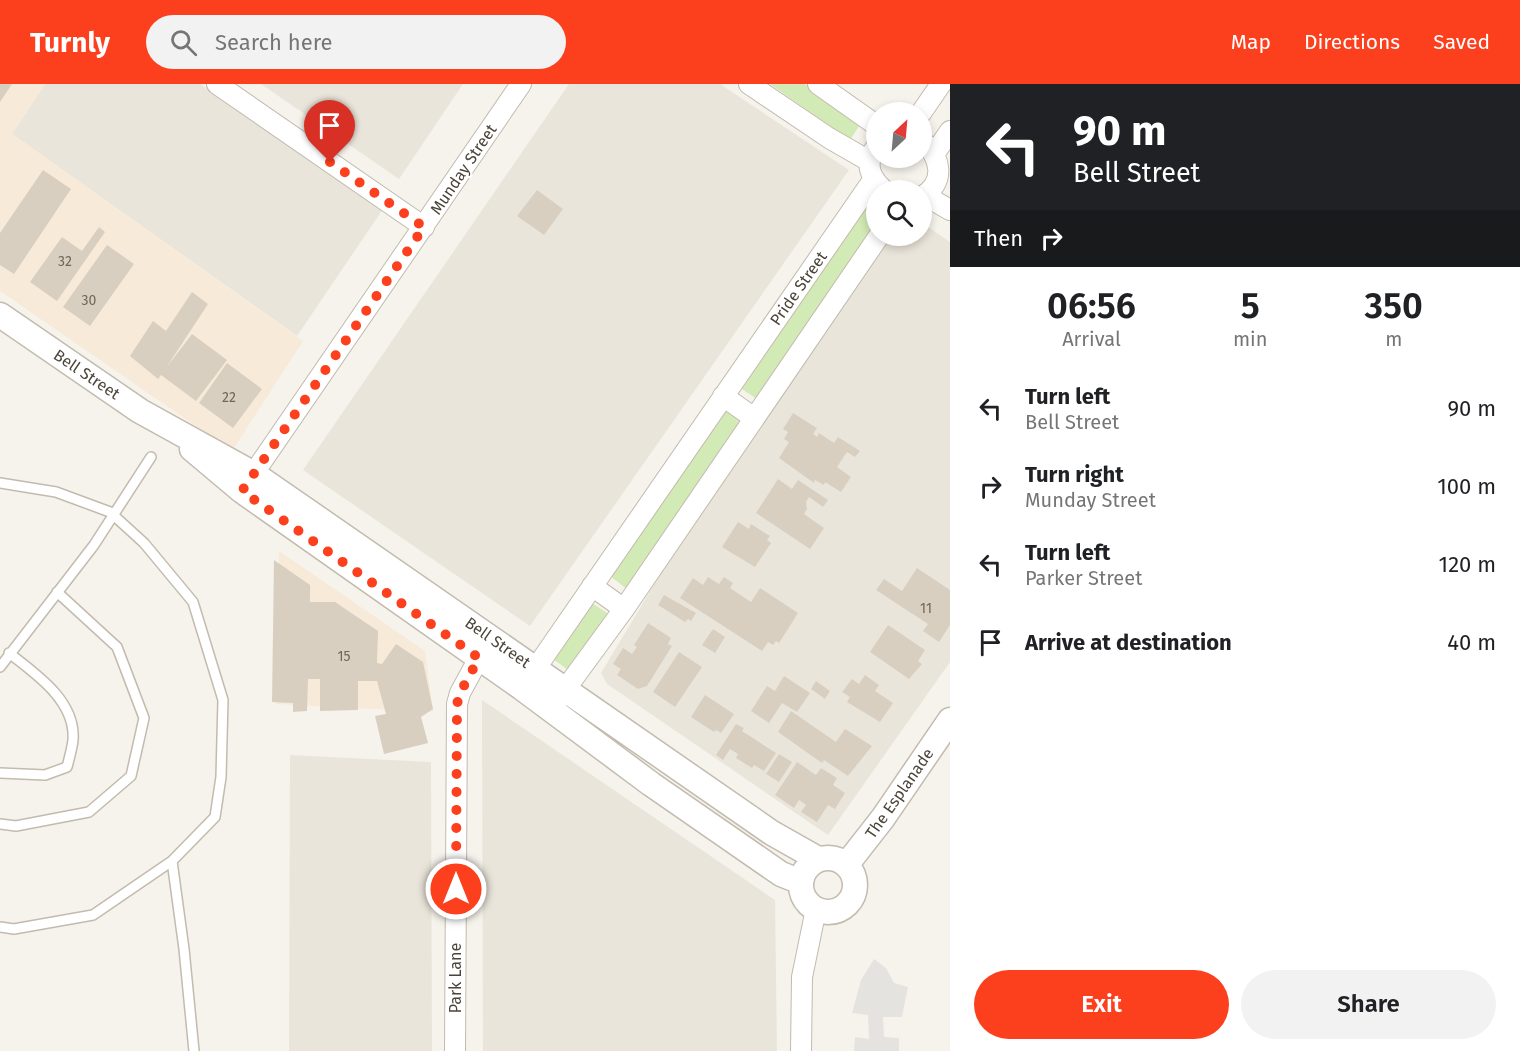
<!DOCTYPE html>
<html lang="en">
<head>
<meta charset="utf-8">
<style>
  :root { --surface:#fff; --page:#f2f2f2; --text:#202124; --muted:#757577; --accent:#fc3f1d }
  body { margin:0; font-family:"Fira Sans",sans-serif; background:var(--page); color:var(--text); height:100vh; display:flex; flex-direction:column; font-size:22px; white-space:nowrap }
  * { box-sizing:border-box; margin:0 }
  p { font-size:20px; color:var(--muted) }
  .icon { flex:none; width:33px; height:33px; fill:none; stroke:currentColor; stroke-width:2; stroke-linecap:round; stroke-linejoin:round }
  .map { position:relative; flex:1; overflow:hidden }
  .sheet { display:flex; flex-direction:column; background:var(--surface); width:570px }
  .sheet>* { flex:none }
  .hud { background:#202124; color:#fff; overflow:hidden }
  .needle { width:39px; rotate:26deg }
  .fabs { position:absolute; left:866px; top:18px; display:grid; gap:12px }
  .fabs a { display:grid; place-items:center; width:66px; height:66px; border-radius:50%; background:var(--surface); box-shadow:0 3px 9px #0003; font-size:30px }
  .pin { position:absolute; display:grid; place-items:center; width:51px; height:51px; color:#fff; margin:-62px -26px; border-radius:50% 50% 50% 0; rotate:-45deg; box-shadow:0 0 6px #0007 }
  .pin .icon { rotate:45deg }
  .me { position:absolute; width:66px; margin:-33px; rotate:0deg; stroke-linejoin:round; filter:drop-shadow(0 0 4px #0008) }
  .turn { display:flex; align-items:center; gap:21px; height:126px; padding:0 24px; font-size:27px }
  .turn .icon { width:78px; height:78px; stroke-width:2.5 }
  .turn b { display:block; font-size:42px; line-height:51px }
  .then { display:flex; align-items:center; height:57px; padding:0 24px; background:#0003; gap:12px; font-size:22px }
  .eta { display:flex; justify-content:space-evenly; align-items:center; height:102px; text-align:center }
  .eta b { font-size:36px; font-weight:600; line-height:42px }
  .primary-button { display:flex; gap:12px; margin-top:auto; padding:12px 24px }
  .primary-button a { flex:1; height:69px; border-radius:36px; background:var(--accent); color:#fff; font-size:24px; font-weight:600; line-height:69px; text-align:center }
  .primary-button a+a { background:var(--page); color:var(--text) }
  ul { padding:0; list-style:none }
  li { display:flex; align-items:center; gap:18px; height:78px; padding:0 24px }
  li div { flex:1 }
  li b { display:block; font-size:22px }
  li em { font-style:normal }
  header { display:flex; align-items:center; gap:36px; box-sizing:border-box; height:84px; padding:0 30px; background:var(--accent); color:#fff }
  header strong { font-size:28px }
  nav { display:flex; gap:33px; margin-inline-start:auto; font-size:21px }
  .search { width:420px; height:54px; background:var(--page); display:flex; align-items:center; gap:15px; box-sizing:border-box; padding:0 21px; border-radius:33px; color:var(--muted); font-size:22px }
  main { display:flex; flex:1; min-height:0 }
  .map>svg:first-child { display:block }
  .residential { fill:#eae5da }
  .commercial { fill:#f7ead8 }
  .green { fill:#d2eab5 }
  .parking { fill:#e5e3e0 }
  .building { fill:#d8cfc1 }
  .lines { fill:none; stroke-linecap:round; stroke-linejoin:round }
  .service-casing { stroke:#c2bbae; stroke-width:12 }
  .minor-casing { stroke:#c2bbae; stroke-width:22 }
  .tertiary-casing { stroke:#c2bbae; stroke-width:27 }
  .service { stroke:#fff; stroke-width:9 }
  .minor { stroke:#fff; stroke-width:20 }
  .tertiary { stroke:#fff; stroke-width:24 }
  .route { stroke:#fc3f1d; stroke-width:10; stroke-dasharray:0 18 }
  .labels { text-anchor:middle; stroke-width:4.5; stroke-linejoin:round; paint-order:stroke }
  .number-label { font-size:14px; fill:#6e675b }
  .street-label { font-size:16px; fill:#4b4439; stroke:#fff }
</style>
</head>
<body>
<header>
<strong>Turnly</strong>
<div class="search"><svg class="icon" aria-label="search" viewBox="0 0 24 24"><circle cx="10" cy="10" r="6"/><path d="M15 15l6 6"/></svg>Search here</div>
<nav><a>Map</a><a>Directions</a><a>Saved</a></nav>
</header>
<main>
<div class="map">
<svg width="950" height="967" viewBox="0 0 950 967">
  <rect width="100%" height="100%" fill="#f6f3ec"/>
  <path class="residential" d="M45 0H200L383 125 297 252 12 50Z
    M261 0H463L399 95Z
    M569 0H720L849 86 530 542 303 386Z
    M921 138 950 158V578L828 751 607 600 601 589 754 334 878 152H921Z
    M482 616 775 816 777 967H483Z
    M290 671 431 678 432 967H289Z"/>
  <path class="commercial" d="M0 0H45L12 50 303 257 232 367 0 207Z
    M279 467 425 567 433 628 276 620Z"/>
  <path class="green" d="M770 0H805L861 39 850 56Z
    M873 112 876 115V140L757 315 742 305Z
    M726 327 744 339 627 505 610 492Z
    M592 519 610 531 571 588 553 575Z"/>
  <path class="parking" d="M874 875 886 884 894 899 908 903 902 933H883L884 953 899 954V967H854L855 953 869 955 868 931 852 929 861 896Z"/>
  <path class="building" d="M0 0H12L0 18Z
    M43 86 71 105 14 190 0 181V149Z
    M537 106 563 125 544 151 517 132Z
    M99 143 105 148 57 217 30 198 62 153 82 167Z
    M107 161 134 180 90 242 63 223Z
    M192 208 208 220 166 284 192 250 227 276 196 317 161 291 158 295 130 272 153 237 166 247Z
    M227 279 262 305 233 344 199 319Z
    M793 329 817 344 813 350 817 353 819 349 834 359 838 353 860 367 855 373 847 368 837 383 851 393 841 408 825 398 824 401 815 396 814 399 779 374 789 358 784 355 788 348 783 345Z
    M778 395 792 405 798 396 828 416 823 423 809 413 806 418 807 425 804 430 824 444 810 465 756 429Z
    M738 438 749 445 751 440 770 452 767 456 771 459 755 483 722 463Z
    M274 476 310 501V518H335L378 547 377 579 382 580 396 560 423 578 433 625 421 633 428 659 384 670 375 632 386 630 377 597H358V626L320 627V595H308L307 627 293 628V619L272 618Z
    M917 484 950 506V541L939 558 923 547 928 540 876 506 884 495 902 507Z
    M708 493 719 500 724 493 733 499 730 504 751 518 760 504 798 529 779 559 776 557 773 561 768 558 762 567 680 514 693 494 703 501Z
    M664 511 696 529 691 537 688 535 685 538 658 521Z
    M648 539 671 554 668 560 672 562 647 602 638 605 617 591 621 585 613 580 623 564 632 570 637 563 634 561Z
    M888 541 925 566 918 577 922 580 909 595 870 568Z
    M713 545 725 553 715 569 702 561Z
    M679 568 702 583 675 623 653 608Z
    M865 591 879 601 875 607 893 619 880 638 847 618 850 613 842 608 852 595 859 600Z
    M784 592 810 609 797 628 782 619 769 639 751 627 767 602 775 607Z
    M816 597 830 607 825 615 811 605Z
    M705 611 734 630 721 649 716 646 714 648 691 633Z
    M791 627 836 658 845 645 872 662 848 692 824 676 822 679 778 648Z
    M736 640 744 644 742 647 776 669 764 687 754 681 752 684 736 674 738 670 730 665 723 676 716 671Z
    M779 670 792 678 779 698 766 690Z
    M797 678 816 691 821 684 837 694 833 701 845 709 835 725 828 721 817 738 801 728 806 721 799 716 794 724 775 711Z"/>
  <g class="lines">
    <defs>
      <path id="service" d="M0 399 56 408 110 428 144 459 193 518 223 616 221 693 215 733 172 777 184 865 194 967
        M0 583 94 461 151 373
        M0 689 45 691 67 683C69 675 72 665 73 656 76 617 36 590 9 569
        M0 740 16 742 89 728 131 692 144 634 117 563 57 508
        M0 843 14 845 93 831 172 777"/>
      <path id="minor" d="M217 0 424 143
        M749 0 829 54 869 77
        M818 0 876 41
        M921 29 941 0
        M921 56C941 72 947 99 921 113
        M876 63C864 80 870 94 884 106
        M935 69 950 47
        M924 111 950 126
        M723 312 754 334
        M245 402 521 0
        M592 502 624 525
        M527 597 873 96
        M556 618 624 525 879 152
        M455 967 457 620 460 609 479 574
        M801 967 802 893 816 825"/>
      <path id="tertiary" d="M0 231 140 327 254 390 772 749 818 775
        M192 365 242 407 522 604 651 700 781 790 801 798
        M801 801a27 27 0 1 1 54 0a27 27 0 1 1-54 0Z
        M847 780 883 734 950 636"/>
    </defs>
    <use href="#service" class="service-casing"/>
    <use href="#minor" class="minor-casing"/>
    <use href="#tertiary" class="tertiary-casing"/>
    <use href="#service" class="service"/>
    <use href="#minor" class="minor"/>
    <use href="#tertiary" class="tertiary"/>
  </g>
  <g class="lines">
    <path class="route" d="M330 78 424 143 242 407 479 574 460 609 457 620 456 805"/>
  </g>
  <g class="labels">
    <g class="number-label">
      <text x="65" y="182">32</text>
      <text x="89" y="221">30</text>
      <text x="229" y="318">22</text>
      <text x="926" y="529">11</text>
      <text x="344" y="577">15</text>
    </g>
    <g class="street-label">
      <text transform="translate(463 85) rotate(-56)" y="6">Munday Street</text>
      <text transform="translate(798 204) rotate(-55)" y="6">Pride Street</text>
      <text transform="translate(87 290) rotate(34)" y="6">Bell Street</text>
      <text transform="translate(498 558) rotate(35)" y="6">Bell Street</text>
      <text transform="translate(899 709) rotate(-55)" y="6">The Esplanade</text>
      <text transform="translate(455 894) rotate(-90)" y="6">Park Lane</text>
    </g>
  </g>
</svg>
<div class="fabs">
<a><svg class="needle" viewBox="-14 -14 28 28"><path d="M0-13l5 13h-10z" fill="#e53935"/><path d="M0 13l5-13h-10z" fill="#757577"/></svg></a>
<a><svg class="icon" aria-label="search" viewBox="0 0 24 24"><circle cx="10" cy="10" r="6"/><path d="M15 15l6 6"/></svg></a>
</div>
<div class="pin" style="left:330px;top:78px;background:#d93025"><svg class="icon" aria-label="arrive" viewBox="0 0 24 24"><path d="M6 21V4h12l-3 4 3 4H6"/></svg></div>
<svg class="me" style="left:456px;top:805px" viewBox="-20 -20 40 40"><circle r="17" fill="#fc3f1d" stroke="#fff" stroke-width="3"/><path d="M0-11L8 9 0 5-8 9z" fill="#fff"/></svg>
</div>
<section class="sheet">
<div class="hud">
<div class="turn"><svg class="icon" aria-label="left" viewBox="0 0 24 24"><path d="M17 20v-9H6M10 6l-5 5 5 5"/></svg><div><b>90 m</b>Bell Street</div></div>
<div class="then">Then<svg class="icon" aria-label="right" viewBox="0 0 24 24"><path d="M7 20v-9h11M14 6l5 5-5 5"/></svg></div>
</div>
<div class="eta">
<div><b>06:56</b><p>Arrival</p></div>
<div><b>5</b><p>min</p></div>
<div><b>350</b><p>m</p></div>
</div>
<ul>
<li><svg class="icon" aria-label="left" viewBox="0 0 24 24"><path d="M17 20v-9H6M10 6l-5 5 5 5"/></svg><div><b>Turn left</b><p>Bell Street</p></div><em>90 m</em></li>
<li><svg class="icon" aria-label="right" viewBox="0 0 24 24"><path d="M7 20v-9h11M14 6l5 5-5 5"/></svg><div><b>Turn right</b><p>Munday Street</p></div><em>100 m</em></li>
<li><svg class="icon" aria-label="left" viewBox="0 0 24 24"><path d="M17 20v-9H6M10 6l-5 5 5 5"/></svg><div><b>Turn left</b><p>Parker Street</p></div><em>120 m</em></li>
<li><svg class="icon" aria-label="arrive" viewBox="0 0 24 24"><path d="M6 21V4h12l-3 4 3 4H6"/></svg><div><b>Arrive at destination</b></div><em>40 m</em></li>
</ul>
<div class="primary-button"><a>Exit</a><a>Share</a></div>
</section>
</main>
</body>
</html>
